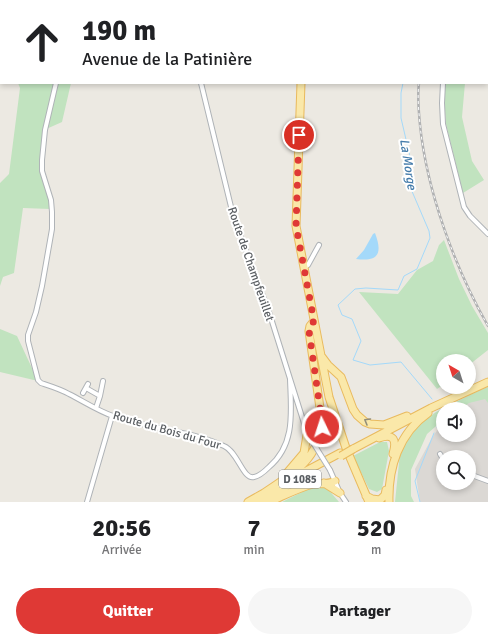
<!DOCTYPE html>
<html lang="fr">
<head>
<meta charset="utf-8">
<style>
  :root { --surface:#fff; --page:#f6f6f6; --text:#202124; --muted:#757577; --accent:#df3935 }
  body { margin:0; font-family:Signika,sans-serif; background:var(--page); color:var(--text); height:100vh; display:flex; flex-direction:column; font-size:15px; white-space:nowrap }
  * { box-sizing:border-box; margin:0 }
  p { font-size:13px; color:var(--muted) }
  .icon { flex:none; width:22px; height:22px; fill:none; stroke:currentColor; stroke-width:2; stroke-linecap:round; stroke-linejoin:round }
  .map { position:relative; height:502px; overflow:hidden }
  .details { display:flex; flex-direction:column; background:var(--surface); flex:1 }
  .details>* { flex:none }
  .top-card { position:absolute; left:0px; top:0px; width:488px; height:84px; box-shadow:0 2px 6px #0003; background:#fff; color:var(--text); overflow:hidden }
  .needle { width:26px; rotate:321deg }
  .controls { position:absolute; left:436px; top:354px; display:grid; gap:8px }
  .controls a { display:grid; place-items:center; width:40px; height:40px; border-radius:50%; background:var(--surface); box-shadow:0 2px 6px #0003; font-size:20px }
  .pin { position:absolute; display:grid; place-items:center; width:34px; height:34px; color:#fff; margin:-17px; border:2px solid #fff; border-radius:50%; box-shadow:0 1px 4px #0007 }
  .me { position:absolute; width:44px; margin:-22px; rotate:356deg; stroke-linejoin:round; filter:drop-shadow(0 0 3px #0008) }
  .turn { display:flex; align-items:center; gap:14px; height:84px; padding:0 16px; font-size:18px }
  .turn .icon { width:52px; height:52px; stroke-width:2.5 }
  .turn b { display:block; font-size:28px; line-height:34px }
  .eta { display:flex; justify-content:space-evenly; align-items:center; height:68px; text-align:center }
  .eta b { font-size:24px; font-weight:700; line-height:28px }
  .button { display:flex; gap:8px; margin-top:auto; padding:8px 16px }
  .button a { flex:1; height:46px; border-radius:24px; background:var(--accent); color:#fff; font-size:16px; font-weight:700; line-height:46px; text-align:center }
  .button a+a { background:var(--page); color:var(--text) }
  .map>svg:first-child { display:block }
  .industrial { fill:#dbd8d4; fill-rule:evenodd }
  .green { fill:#c1e3bf }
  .water { fill:#a4d9fa }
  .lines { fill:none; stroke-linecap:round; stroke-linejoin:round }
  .stream { stroke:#a4d9fa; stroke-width:1 }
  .minor-casing { stroke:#afb3b7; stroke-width:6 }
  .primary-casing { stroke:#e9ba5e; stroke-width:9 }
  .minor { stroke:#fff; stroke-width:4 }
  .primary { stroke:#fae8a9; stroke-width:7 }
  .rail-casing { stroke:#b0b1b2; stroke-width:2.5 }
  .rail { stroke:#fff; stroke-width:1; stroke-dasharray:3; stroke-linecap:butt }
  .minor-bridge-casing { stroke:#afb3b7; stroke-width:6; stroke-linecap:butt }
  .primary-bridge-casing { stroke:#e9ba5e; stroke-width:9; stroke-linecap:butt }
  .minor-bridge { stroke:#fff; stroke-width:4 }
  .primary-bridge { stroke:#fae8a9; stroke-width:7 }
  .oneway { stroke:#928e7b }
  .route { stroke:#df3935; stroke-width:7; stroke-dasharray:0 12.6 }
  .labels { text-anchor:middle; stroke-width:4; stroke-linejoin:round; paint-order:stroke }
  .shield { fill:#fff; stroke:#8c8e91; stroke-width:1 }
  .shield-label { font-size:11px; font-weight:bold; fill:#5a5e62 }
  .street-label { font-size:12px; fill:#5a5e62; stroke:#fff }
  .water-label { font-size:13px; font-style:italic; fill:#437baa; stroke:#fff }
</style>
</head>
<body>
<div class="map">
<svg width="488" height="502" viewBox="0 0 488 502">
  <rect width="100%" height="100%" fill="#ece9e2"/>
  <path class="industrial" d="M488 387V502H420L415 469 433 436 443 423V435H469V409H453L463 395ZM443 457H469V483H443Z"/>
  <path class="green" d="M18 83H71L62 122 44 130V170L50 209 23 208 14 273 3 277 0 286V183L9 174 20 88Z
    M443 83H465L462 117 472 161 484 180 463 193 446 124Z
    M444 240 459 279 472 306 488 333V350L469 365V361H443V385L437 389 359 292 398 294 417 270 433 261 439 245Z
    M0 329 17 336 38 381 0 372Z
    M488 387V403L485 399 469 403 460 409H443V420L427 434 411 470V496L414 502H395L400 453 414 428 436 412 476 392Z
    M380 442H387L389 451 382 489 377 492 369 489 353 456Z
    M314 486 327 488 339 502H282Z"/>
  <path class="water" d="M375 233C383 254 378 262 356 259L364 250 373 234Z"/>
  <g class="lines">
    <path class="stream" d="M420 0V1
      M403 83 401 93V118L411 161V189L429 231 430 238 417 269 404 276 398 290 366 288 355 289 338 305 342 315 352 319 361 341 353 360 370 365 401 362 432 399
      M439 408 443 413
      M437 427 443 417
      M420 502 415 481 434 433"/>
    <defs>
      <path id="minor" d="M442 0 444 1
        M49 1 50 0
        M81 1V0
        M183 1V0
        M222 1V0
        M482 1V0
        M0 73 1 72
        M56 83 45 130 42 160V171L51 200 52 212V229L42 286 36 312 28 335V341L38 380 41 383C50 386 60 389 69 394 83 401 98 411 113 416 149 429 189 430 224 446 238 452 243 480 254 477 260 476 265 471 269 467 296 444 291 411 290 379
        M201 83 233 215 270 315 308 436
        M443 83 442 103 443 124 464 207 470 216 488 234
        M304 268 308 265 319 245
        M86 388 100 396 96 408
        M83 393 88 384
        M100 396 103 381
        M440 454 443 459
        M330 470 340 493 346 502
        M469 474 488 481
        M87 502 112 416"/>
      <path id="primary" d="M310 1V0
        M301 83 296 226 329 397 346 448 369 502
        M322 357 328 365 341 377 353 409 357 415 365 422 370 424 384 425 407 416
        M379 438C394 433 397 440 393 454
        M353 449 431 408 488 382
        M287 473 304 453 307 435
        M291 479 340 453
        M324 483 340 493
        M261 495C294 472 322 460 321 415L309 331 310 326 314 321
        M366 496 372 499 380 500 385 495 386 490
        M248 502 264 493
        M258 502 298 480
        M269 502C283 496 298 488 313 484 320 483 328 485 335 481
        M389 502C388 468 399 433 428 413"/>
    </defs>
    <use href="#minor" class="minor-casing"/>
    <use href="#primary" class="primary-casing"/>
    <use href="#minor" class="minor"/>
    <use href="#primary" class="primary"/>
    <defs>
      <path id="rail" d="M436 1V0
        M419 83C417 97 419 112 420 125 427 192 455 268 488 326"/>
    </defs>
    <use href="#rail" class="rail-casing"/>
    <use href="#rail" class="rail"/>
    <defs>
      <path id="minor-bridge" d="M312 441 330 470"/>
      <path id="primary-bridge" d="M341 456 353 449"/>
    </defs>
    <use href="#minor-bridge" class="minor-bridge-casing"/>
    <use href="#primary-bridge" class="primary-bridge-casing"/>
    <use href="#minor-bridge" class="minor-bridge"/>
    <use href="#primary-bridge" class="primary-bridge"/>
  </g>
  <defs><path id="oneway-chevron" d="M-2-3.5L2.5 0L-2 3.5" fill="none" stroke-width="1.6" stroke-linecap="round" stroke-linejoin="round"/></defs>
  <use class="oneway" href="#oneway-chevron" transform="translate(367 421) rotate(-150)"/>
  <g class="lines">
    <path class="route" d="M299 135 296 226 314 321 310 326 309 331 321 415 322 427"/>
  </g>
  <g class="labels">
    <rect class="shield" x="279" y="470" width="42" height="18" rx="3"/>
    <g class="shield-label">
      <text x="300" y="483">D 1085</text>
    </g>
    <g class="street-label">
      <text transform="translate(251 264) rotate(71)" y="4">Route de Champfeuillet</text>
      <text transform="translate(167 430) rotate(16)" y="4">Route du Bois du Four</text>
    </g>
    <g class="water-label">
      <text transform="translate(409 164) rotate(81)" y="5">La Morge</text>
    </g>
  </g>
</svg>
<div class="controls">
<a><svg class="needle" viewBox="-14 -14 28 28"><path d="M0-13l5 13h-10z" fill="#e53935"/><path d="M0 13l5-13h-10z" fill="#757577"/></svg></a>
<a><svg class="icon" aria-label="sound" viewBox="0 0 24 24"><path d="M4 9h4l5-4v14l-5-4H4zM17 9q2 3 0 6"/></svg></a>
<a><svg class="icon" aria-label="search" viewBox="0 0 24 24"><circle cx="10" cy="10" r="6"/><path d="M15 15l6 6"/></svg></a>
</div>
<div class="pin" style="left:299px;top:135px;background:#d93025"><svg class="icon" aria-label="arrive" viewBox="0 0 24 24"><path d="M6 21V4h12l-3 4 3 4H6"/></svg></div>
<svg class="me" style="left:322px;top:427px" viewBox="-20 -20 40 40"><circle r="17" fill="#df3935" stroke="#fff" stroke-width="3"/><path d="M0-11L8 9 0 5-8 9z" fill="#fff"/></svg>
<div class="top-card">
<div class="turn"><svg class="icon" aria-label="ahead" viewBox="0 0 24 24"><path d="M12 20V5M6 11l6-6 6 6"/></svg><div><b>190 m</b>Avenue de la Patinière</div></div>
</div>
</div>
<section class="details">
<div class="eta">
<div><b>20:56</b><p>Arrivée</p></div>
<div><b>7</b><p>min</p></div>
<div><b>520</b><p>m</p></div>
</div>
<div class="button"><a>Quitter</a><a>Partager</a></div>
</section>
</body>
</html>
